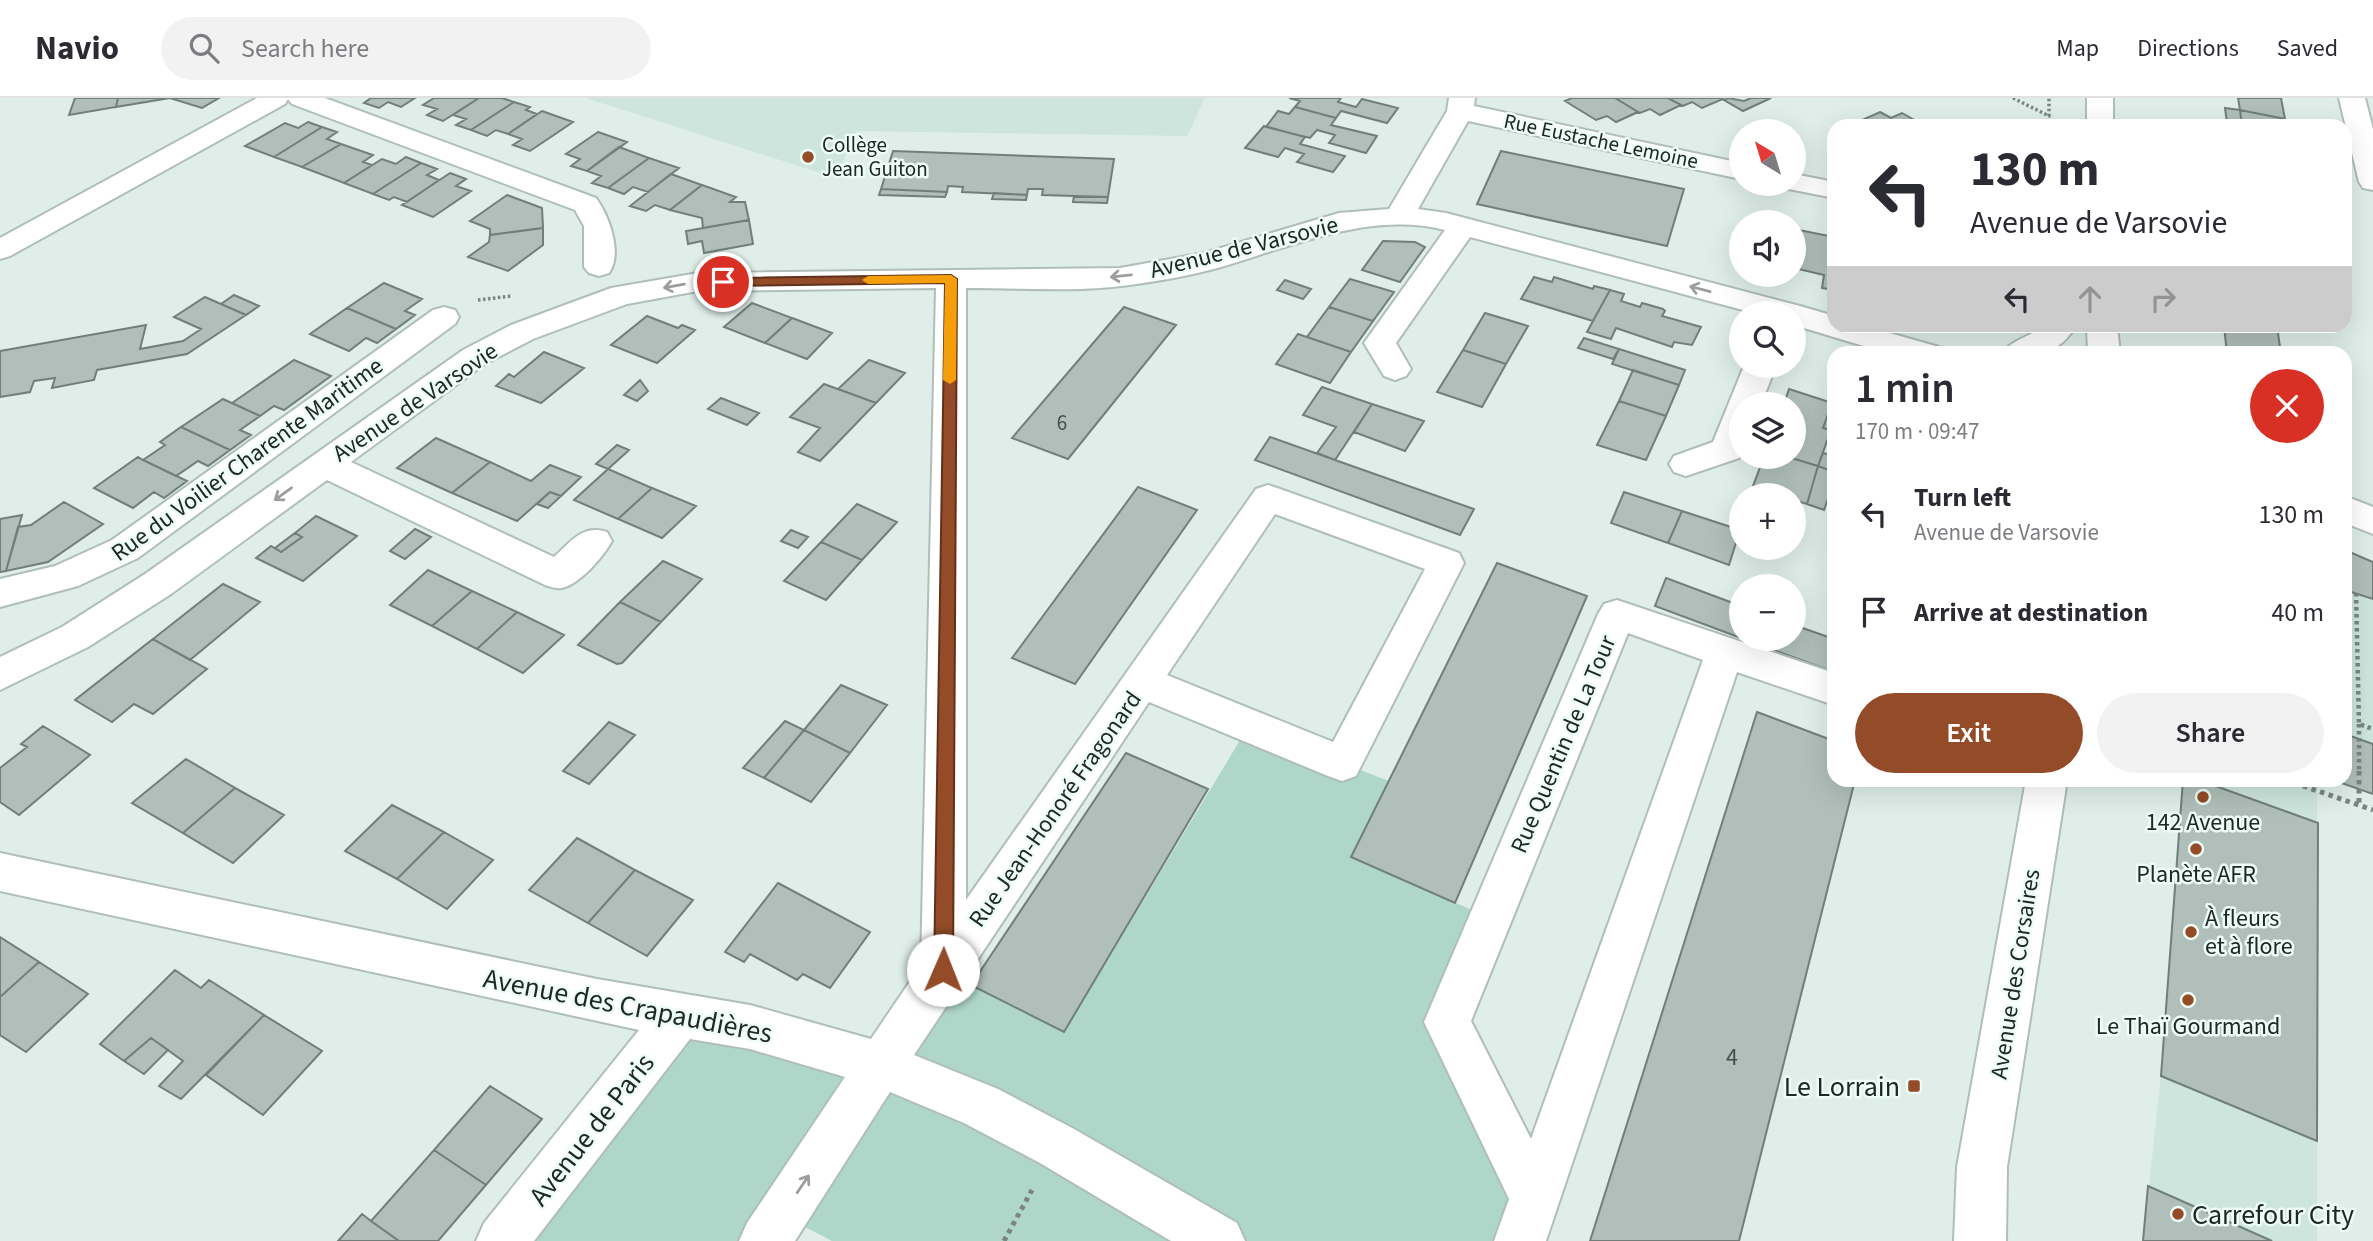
<!DOCTYPE html>
<html lang="en">
<head>
<meta charset="utf-8">
<style>
  :root { --surface:#fff; --page:#f2f2f3; --text:#2b2b33; --muted:#7c7c81; --line:#e1e1e2; --accent:#934b28 }
  body { margin:0; font-family:"Source Sans 3",sans-serif; background:var(--page); color:var(--text); height:100vh; display:flex; flex-direction:column; font-size:26px; white-space:nowrap }
  * { box-sizing:border-box; margin:0 }
  p { font-size:23px; color:var(--muted) }
  .icon { flex:none; width:38px; height:38px; fill:none; stroke:currentColor; stroke-width:2; stroke-linecap:round; stroke-linejoin:round }
  .map { position:relative; flex:1; overflow:hidden }
  .panel { position:absolute; left:1827px; top:248px; width:525px; height:441px; display:flex; flex-direction:column; background:var(--surface); border-radius:21px; box-shadow:0 7px 28px #0002 }
  .panel>* { flex:none }
  .guide { position:absolute; left:1827px; top:21px; width:525px; height:214px; border-radius:21px; box-shadow:0 7px 28px #0002; background:#fff; color:var(--text); overflow:hidden }
  .needle { width:46px; rotate:322deg }
  .buttons { position:absolute; left:1729px; top:21px; display:grid; gap:14px }
  .buttons a { display:grid; place-items:center; width:77px; height:77px; border-radius:50%; background:var(--surface); box-shadow:0 7px 28px #0002; font-size:35px }
  .pin { position:absolute; display:grid; place-items:center; width:60px; height:60px; color:#fff; margin:-30px; border:4px solid #fff; border-radius:50%; box-shadow:0 2px 7px #0007 }
  .me { position:absolute; width:77px; margin:-38px; rotate:1deg; stroke-linejoin:round; filter:drop-shadow(0 0 5px #0008) }
  .turn { display:flex; align-items:center; gap:24px; height:147px; padding:0 28px; font-size:32px }
  .turn .icon { width:91px; height:91px; stroke-width:2.5 }
  .turn b { display:block; font-size:49px; line-height:60px }
  .lanes { display:flex; align-items:center; height:66px; padding:0 28px; background:#0003; justify-content:center; gap:35px; direction:ltr }
  .lanes .off { opacity:.35 }
  .round { display:grid; place-items:center; flex:none; width:74px; height:74px; border-radius:37px; background:var(--page) }
  .summary { display:flex; align-items:center; justify-content:space-between; height:119px; padding:0 28px }
  h1 { font-size:42px; font-weight:600; line-height:52px }
  .action { display:flex; gap:14px; margin-top:auto; padding:14px 28px }
  .action a { flex:1; height:80px; border-radius:42px; background:var(--accent); color:#fff; font-size:28px; font-weight:600; line-height:80px; text-align:center }
  .action a+a { background:var(--page); color:var(--text) }
  ul { padding:0; list-style:none }
  li { display:flex; align-items:center; gap:21px; height:98px; padding:0 28px }
  li div { flex:1 }
  li b { display:block; font-size:26px }
  li em { font-style:normal }
  header { display:flex; align-items:center; gap:42px; box-sizing:border-box; height:98px; padding:0 35px; background:var(--surface); border-bottom:2px solid var(--line) }
  header strong { font-size:33px }
  nav { display:flex; gap:38px; margin-inline-start:auto; font-size:24px }
  .search { width:490px; height:63px; background:var(--page); display:flex; align-items:center; gap:18px; box-sizing:border-box; padding:0 24px; border-radius:38px; color:var(--muted); font-size:26px }
  .map>svg:first-child { display:block }
  .built { fill:#cde5dd }
  .green { fill:#afd7c9 }
  .building { fill:#b0bfb9; stroke:#717f7a; stroke-width:2 }
  .lines { fill:none; stroke-linecap:round; stroke-linejoin:round }
  .minor-casing { stroke:#afbeb9; stroke-width:4 }
  .path-far2 { stroke:#7b8582; stroke-width:3.5; stroke-dasharray:2.5 2.5; stroke-linecap:butt }
  .path-far1 { stroke:#7b8582; stroke-width:4.5; stroke-dasharray:3.5 3.5; stroke-linecap:butt }
  .path { stroke:#7b8582; stroke-width:5; stroke-dasharray:4.5 4.5; stroke-linecap:butt }
  .minor { fill:#fff; fill-rule:evenodd }
  .oneway { stroke:#9b9e9d }
  .route { fill:#934b28; stroke:#60311a; stroke-width:2 }
  .slow { fill:#f59e0b }
  .poi-dot { fill:#934b28; stroke:#ecfcf6; stroke-width:2.5 }
  .labels { text-anchor:middle; stroke-width:5; stroke-linejoin:round; paint-order:stroke }
  .far-street-label { font-size:21px; fill:#212725; stroke:#ecfcf6 }
  .far-poi-label { font-size:21px; fill:#212725; stroke:#ecfcf6; text-anchor:start }
  .number-label { font-size:21px; fill:#454d4a }
  .street-label { font-size:24px; fill:#212725; stroke:#ecfcf6 }
  .poi-label { font-size:24px; fill:#212725; stroke:#ecfcf6 }
  .near-number-label { font-size:24px; fill:#454d4a }
  .near-street-label { font-size:28px; fill:#212725; stroke:#ecfcf6 }
  .near-poi-label { font-size:28px; fill:#212725; stroke:#ecfcf6; text-anchor:end }
</style>
</head>
<body>
<header>
<strong>Navio</strong>
<div class="search"><svg class="icon" aria-label="search" viewBox="0 0 24 24"><circle cx="10" cy="10" r="6"/><path d="M15 15l6 6"/></svg>Search here</div>
<nav><a>Map</a><a>Directions</a><a>Saved</a></nav>
</header>
<div class="map">
<svg width="2373" height="1143" viewBox="0 0 2373 1143">
  <rect width="100%" height="100%" fill="#dfeee9"/>
  <path class="built" d="M586 0H1205L1187 38 856 33 836 80Z
    M2345 452 2373 464V696L2333 683 2345 682Z
    M2183 683H2317V1143H2143L2161 978Z"/>
  <path class="green" d="M1248 629 1389 683 1352 759 1490 820 1447 924 1535 1100 1520 1143H832L782 1117 765 1143H502L679 918 883 966 943 872 1064 934Z"/>
  <path class="building" d="M75 0H118L116 9 69 17Z
    M118 0H170L116 9Z
    M170 0H219L202 10Z
    M371 0H415L401 9 388 4 379 10 364 5Z
    M434 0H479L443 23 427 17 437 11 423 7Z
    M479 0H502L514 4 471 32 456 27 466 21 453 17Z
    M1289 0H1341L1338 4 1356 9 1362 1 1398 10 1387 25 1341 13 1336 20 1295 9 1300 3Z
    M1572 0H1615L1638 14 1616 24 1607 18 1596 22 1565 3Z
    M1615 0H1668L1681 7 1660 17 1650 11 1640 15Z
    M1668 0H1721L1723 1 1702 10 1692 4 1683 8Z
    M1728 0 1744 3 1751 0H1771L1743 13 1724 2Z
    M2238 0H2281L2285 21 2240 12Z
    M514 4 530 9 526 12 537 16 508 36 496 32 487 38 471 32Z
    M1295 9 1336 20 1331 27 1377 38 1366 55 1329 45 1335 37 1317 32 1310 40 1266 29 1278 13 1289 16Z
    M2225 10 2240 12 2242 28 2227 25Z
    M2240 12 2285 21 2286 28H2242Z
    M542 13 573 24 530 53 513 47 522 41 508 36Z
    M1880 14 1891 20 1902 15 1925 28 1851 27Z
    M308 24 322 29 274 59 245 48 285 25 298 30Z
    M1264 28 1305 39 1300 46 1345 58 1333 74 1297 64 1304 56 1285 50 1278 59 1245 50Z
    M322 29 337 34 327 41 341 46 302 69 274 59Z
    M598 34 627 44 587 73 571 68 580 61 566 56Z
    M341 46 373 57 363 64 372 67 344 85 302 69Z
    M619 49 649 60 608 90 592 85 601 78 587 73Z
    M893 53 1114 61 1108 99 1042 97 1043 91H1028L1027 97 962 94 963 89 948 88 947 94 881 91Z
    M1501 53 1684 91 1667 148 1477 106Z
    M406 59 421 65 373 96 344 85 382 61 396 66Z
    M649 60 679 70 648 94 633 89 624 96 608 90Z
    M421 65 437 71 427 77 439 82 407 104 394 99 389 102 373 96Z
    M450 75 466 81 456 88 471 93 433 119 402 107Z
    M671 76 702 87 670 112 655 107 646 113 630 108Z
    M702 87 736 99 730 104H745L749 122 703 130 702 120 670 112Z
    M881 91 947 94 945 99 879 97Z
    M994 95 1027 97 1026 102 992 101Z
    M507 97 542 110 543 130 490 137V131L470 123Z
    M1074 98 1108 99 1107 105 1073 104Z
    M749 122 753 146 704 155 702 143 688 146 686 133Z
    M543 130V147L508 173 468 159 489 144 490 137Z
    M1794 131 1834 139V192L1822 190 1824 177 1794 170Z
    M1383 143 1415 144 1425 149 1400 184 1362 172Z
    M1534 179 1552 184 1554 179 1593 191 1594 188 1610 192 1593 223 1521 201Z
    M1350 181 1394 194 1373 223 1329 209Z
    M1285 182 1311 191 1303 201 1277 192Z
    M384 185 422 201 405 213 415 217 396 231 347 210Z
    M1610 192 1624 196 1621 203 1640 209 1642 205 1663 211 1665 213 1662 218 1701 229 1692 247 1674 244 1672 249 1616 230 1611 241 1587 234Z
    M234 197 259 208 246 217 221 206Z
    M205 199 246 217 187 256 97 272 94 282 52 290 55 280 34 283 30 294 0 299V253L146 227 140 251 183 243 201 231 174 219Z
    M752 205 792 220 765 245 724 229Z
    M1124 209 1176 227 1068 361 1012 340Z
    M1329 209 1373 223 1351 254 1307 239Z
    M347 210 396 231 377 245 366 240 349 253 310 236Z
    M1485 215 1528 228 1506 266 1463 252Z
    M647 218 678 230 682 227 695 232 657 265 611 247Z
    M792 220 832 235 807 261 765 245Z
    M2224 228H2277L2281 256H2227Z
    M1298 236 1351 254 1330 285 1276 266Z
    M1584 240 1619 251 1613 261 1578 250Z
    M1619 251 1685 272 1679 287 1612 266Z
    M1463 252 1506 266 1482 309 1437 294Z
    M544 254 584 270 541 305 496 288 509 276 514 279Z
    M294 262 331 278 284 312 274 308 260 318 232 305Z
    M869 262 905 275 876 305 838 291Z
    M1633 272 1679 287 1666 318 1619 303Z
    M640 282 648 293 637 303 624 297Z
    M824 286 876 305 820 363 798 354 820 330 790 319Z
    M1322 289 1372 306 1335 362 1317 355 1336 329 1303 317Z
    M1789 291 1832 305 1823 330 1831 332 1818 368 1788 359H1794V306H1784Z
    M721 300 759 315 747 327 708 311Z
    M223 301 260 318 240 332 251 337 230 352 181 329Z
    M1619 303 1666 318 1646 362 1597 347Z
    M1832 305 1834 320 1831 332 1823 330Z
    M1372 306 1424 323 1405 353 1354 334Z
    M181 329 230 352 208 368 198 363 176 378 143 362 165 347 160 344Z
    M1270 339 1335 362 1474 411 1460 437 1255 362Z
    M436 340 490 364 452 395 397 370Z
    M617 347 629 352 608 371 596 366Z
    M1823 355 1834 358V374L1818 368Z
    M138 359 143 362 187 383 164 400 154 394 133 410 94 390Z
    M1764 359H1788L1818 368 1807 406 1794 402V397H1779L1753 388Z
    M490 364 531 383 550 367 581 379 561 398 550 394 517 423 452 395Z
    M1818 368 1834 374V384L1824 412 1807 406Z
    M608 371 652 390 618 421 574 402Z
    M1138 389 1197 412 1075 586 1012 560Z
    M652 390 696 408 662 440 618 421Z
    M550 394 561 398 548 410 537 406Z
    M1624 394 1682 413 1668 445 1611 425Z
    M64 404 103 426 48 464 6 473 18 429 31 427Z
    M857 406 897 424 862 462 821 444Z
    M1682 413 1740 432 1729 467 1668 445Z
    M22 417 6 473 0 474V421Z
    M316 418 357 438 303 483 256 460 271 448 281 454 302 439 295 435Z
    M415 431 431 439 405 461 390 453Z
    M791 432 808 439 798 450 781 443Z
    M295 435 302 439 281 454 275 450Z
    M821 444 862 462 826 502 784 483Z
    M2345 452 2373 464V501L2345 492Z
    M663 463 702 481 661 524 620 504Z
    M1497 465 1587 498 1455 805 1351 759Z
    M428 472 472 493 432 528 390 507Z
    M1666 480 1741 508V540L1655 508Z
    M223 486 260 504 190 562 153 541Z
    M472 493 517 514 477 551 432 528Z
    M620 504 661 524 622 565 617 566 578 547Z
    M517 514 564 537 523 575 477 551Z
    M1794 527 1834 541V574L1744 541H1794Z
    M153 541 207 571 153 616 134 606 112 624 75 602Z
    M841 587 887 607 850 655 804 632Z
    M1757 614 1834 643V682H1855L1739 1143H1590Z
    M785 623 804 632 764 680 743 670Z
    M609 624 635 637 589 686 563 673Z
    M43 628 90 657 19 717 0 704V670L27 649 21 646Z
    M804 632 850 655 811 704 764 680Z
    M2345 636 2373 646V696L2333 682H2345Z
    M1126 655 1208 691 1064 934 971 887Z
    M186 661 235 690 183 735 132 705Z
    M2183 682H2199L2318 725 2317 1043 2161 978Z
    M235 690 284 717 233 765 183 735Z
    M392 707 444 734 397 781 345 753Z
    M444 734 493 762 447 811 397 781Z
    M577 740 635 772 588 825 529 792Z
    M635 772 693 802 647 858 588 825Z
    M778 785 870 834 830 890 803 876 797 882 750 856 744 864 725 854Z
    M0 839 39 864 0 899Z
    M39 864 88 896 26 954 0 937V899Z
    M175 872 201 890 209 882 264 917 181 1001 159 988 183 963 151 940 124 963 100 946Z
    M264 917 322 953 263 1017 206 977Z
    M151 940 168 952 144 976 124 963Z
    M490 988 542 1021 486 1087 434 1052Z
    M434 1052 486 1087 438 1143H399L371 1123Z
    M2148 1088 2272 1143H2143Z
    M362 1116 371 1123 399 1143H338Z"/>
  <g class="lines">
    <defs>
      <path id="minor" d="M257 0H325L596 100C609 118 623 155 609 175L599 178 589 175 584 169V128L575 112 292 6 288 1 285 6 10 158 0 161V140Z
        M1449 0H1475L1474 8 1741 65V81L1468 23 1418 111 1446 115 1800 208 1834 218V228H1865L1939 249 1943 256H1890L1794 227V215H1754L1470 139 1396 245 1411 271 1406 278 1395 282 1384 278 1364 245 1445 132C1371 113 1292 148 1221 169 1189 178 1154 184 1121 188 1074 194 1015 190 966 190V802L1256 391 1268 387 1280 391 1459 455 1464 465 1356 678 1342 683 1328 678 1149 604 914 957 998 991 1074 1031 1237 1125 1245 1143H1171L1040 1065 964 1025 890 994 795 1143H739L747 1125 845 979 750 951 690 941 534 1143H476L484 1125 639 932 0 793V755L597 881 750 907 871 941 921 867 936 190 698 193 627 206 533 241 485 266 351 364 554 459C571 444 582 426 607 434L612 443C603 459 580 486 562 490 556 491 551 489 545 487L327 382 171 496 88 549 0 592V559L62 529 145 476 463 252 511 227 611 190 698 175 1120 170 1204 155 1339 115 1389 111 1447 13ZM1275 416 1425 471 1333 644 1167 577Z
        M2087 0H2113V28H2087Z
        M2339 0H2365L2373 31V92L2363 90 2359 84Z
        M1794 76 1834 84V100L1784 90 1781 86H1794Z
        M444 209 455 212 459 219 455 226 138 460 78 488 0 509V481L55 468 112 442 433 212Z
        M2043 228H2076C2056 260 2036 256 2002 256 2010 242 2031 239 2043 228Z
        M2087 228H2117L2120 256H2088Z
        M1744 268H1776L1761 306H1741V356L1739 360 1686 378 1674 374 1669 366 1674 358 1713 344Z
        M2345 398 2373 409V436L2345 425Z
        M1617 502 1834 575V607L1737 574 1546 1143H1494L1509 1101 1424 924 1598 516 1604 506ZM1628 535 1703 562 1531 1041 1471 923Z
        M2026 682H2067L2007 1069 2006 1143H1954L1957 1069Z"/>
    </defs>
    <use href="#minor" class="minor-casing"/>
    <path class="path-far2" d="M2013 0 2049 18V0
      M478 202 511 198"/>
    <path class="path-far1" d="M2356 495 2359 626 2373 631
      M2359 626V674"/>
    <path class="path" d="M2359 673V708
      M2286 682 2373 712
      M1004 1143 1032 1092"/>
    <use href="#minor" class="minor"/>
  </g>
  <defs><path id="oneway-shaft" d="M-6 0H5M1.5-3L5.5 0L1.5 3" fill="none" stroke-width="1.6" stroke-linecap="round" stroke-linejoin="round" transform="scale(1.75)"/></defs>
  <g class="oneway">
    <use href="#oneway-shaft" transform="translate(1121 178) rotate(174)"/>
    <use href="#oneway-shaft" transform="translate(674 188) rotate(170)"/>
    <use href="#oneway-shaft" transform="translate(1700 191) rotate(-165)"/>
    <use href="#oneway-shaft" transform="translate(283 396) rotate(144)"/>
    <use href="#oneway-shaft" transform="translate(803 1086) rotate(-56)"/>
  </g>
  <path class="route" d="M951 177 957 181 953 872 950 878 943 880 937 878 934 872 945 185 723 188 717 184 723 180Z"/>
  <path class="slow" d="M951 177 957 181 956 282 950 286 943 282 945 185 868 186 862 182 868 178Z"/>
  <g class="poi-dot">
    <circle cx="808" cy="59" r="7"/>
    <circle cx="2203" cy="699" r="7"/>
    <circle cx="2196" cy="751" r="7"/>
    <circle cx="2191" cy="834" r="7"/>
    <circle cx="2188" cy="902" r="7"/>
    <rect x="1907" y="981" width="14" height="14" rx="3.5"/>
    <circle cx="2178" cy="1116" r="7"/>
  </g>
  <g class="labels">
    <g class="far-street-label">
      <text transform="translate(1601 43) rotate(12)" y="7">Rue Eustache Lemoine</text>
    </g>
    <g class="far-poi-label">
      <text x="822" y="54">Collège<tspan x="822" dy="24">Jean Guiton</tspan></text>
    </g>
    <g class="number-label">
      <text x="1062" y="332">6</text>
    </g>
    <g class="street-label">
      <text transform="translate(1244 149) rotate(-14)" y="8">Avenue de Varsovie</text>
      <text transform="translate(415 304) rotate(-34)" y="8">Avenue de Varsovie</text>
      <text transform="translate(247 361) rotate(-36)" y="8">Rue du Voilier Charente Maritime</text>
      <text transform="translate(1563 646) rotate(-67)" y="8">Rue Quentin de La Tour</text>
      <text transform="translate(1055 711) rotate(-55)" y="8">Rue Jean-Honoré Fragonard</text>
      <text transform="translate(2015 876) rotate(-81)" y="8">Avenue des Corsaires</text>
    </g>
    <g class="poi-label">
      <text x="2203" y="732">142 Avenue</text>
      <text x="2196" y="784">Planète AFR</text>
      <text x="2205" y="828" text-anchor="start">À fleurs<tspan x="2205" dy="28">et à flore</tspan></text>
      <text x="2188" y="936">Le Thaï Gourmand</text>
    </g>
    <g class="near-number-label">
      <text x="1732" y="967">4</text>
    </g>
    <g class="near-street-label">
      <text transform="translate(628 907) rotate(11)" y="10">Avenue des Crapaudières</text>
      <text transform="translate(591 1031) rotate(-52)" y="10">Avenue de Paris</text>
    </g>
    <g class="near-poi-label">
      <text x="1900" y="998">Le Lorrain</text>
      <text x="2192" y="1126" text-anchor="start">Carrefour City</text>
    </g>
  </g>
</svg>
<div class="buttons">
<a><svg class="needle" viewBox="-14 -14 28 28"><path d="M0-13l5 13h-10z" fill="#e53935"/><path d="M0 13l5-13h-10z" fill="#7c7c81"/></svg></a>
<a><svg class="icon" aria-label="sound" viewBox="0 0 24 24"><path d="M4 9h4l5-4v14l-5-4H4zM17 9q2 3 0 6"/></svg></a>
<a><svg class="icon" aria-label="search" viewBox="0 0 24 24"><circle cx="10" cy="10" r="6"/><path d="M15 15l6 6"/></svg></a>
<a><svg class="icon" aria-label="layers" viewBox="0 0 24 24"><path d="M12 4l9 5-9 5-9-5zM3 14l9 5 9-5"/></svg></a>
<a>+</a>
<a>−</a>
</div>
<div class="pin" style="left:723px;top:184px;background:#d93025"><svg class="icon" aria-label="arrive" viewBox="0 0 24 24"><path d="M6 21V4h12l-3 4 3 4H6"/></svg></div>
<svg class="me" style="left:943px;top:872px" viewBox="-20 -20 40 40"><circle r="19" fill="#fff"/><path d="M0-13L10 11 0 6-10 11z" fill="#934b28"/></svg>
<div class="guide">
<div class="turn"><svg class="icon" aria-label="left" viewBox="0 0 24 24"><path d="M17 20v-9H6M10 6l-5 5 5 5"/></svg><div><b>130 m</b>Avenue de Varsovie</div></div>
<div class="lanes"><svg class="icon" aria-label="left" viewBox="0 0 24 24"><path d="M17 20v-9H6M10 6l-5 5 5 5"/></svg><svg class="icon off" aria-label="ahead" viewBox="0 0 24 24"><path d="M12 20V5M6 11l6-6 6 6"/></svg><svg class="icon off" aria-label="right" viewBox="0 0 24 24"><path d="M7 20v-9h11M14 6l5 5-5 5"/></svg></div>
</div>
<section class="panel">
<div class="summary"><div><h1>1 min</h1><p>170 m · 09:47</p></div><a class="round" style="background:#d93025;color:#fff"><svg class="icon" aria-label="close" viewBox="0 0 24 24"><path d="M6 6l12 12M18 6L6 18"/></svg></a></div>
<ul>
<li><svg class="icon" aria-label="left" viewBox="0 0 24 24"><path d="M17 20v-9H6M10 6l-5 5 5 5"/></svg><div><b>Turn left</b><p>Avenue de Varsovie</p></div><em>130 m</em></li>
<li><svg class="icon" aria-label="arrive" viewBox="0 0 24 24"><path d="M6 21V4h12l-3 4 3 4H6"/></svg><div><b>Arrive at destination</b></div><em>40 m</em></li>
</ul>
<div class="action"><a>Exit</a><a>Share</a></div>
</section>
</div>
</body>
</html>
